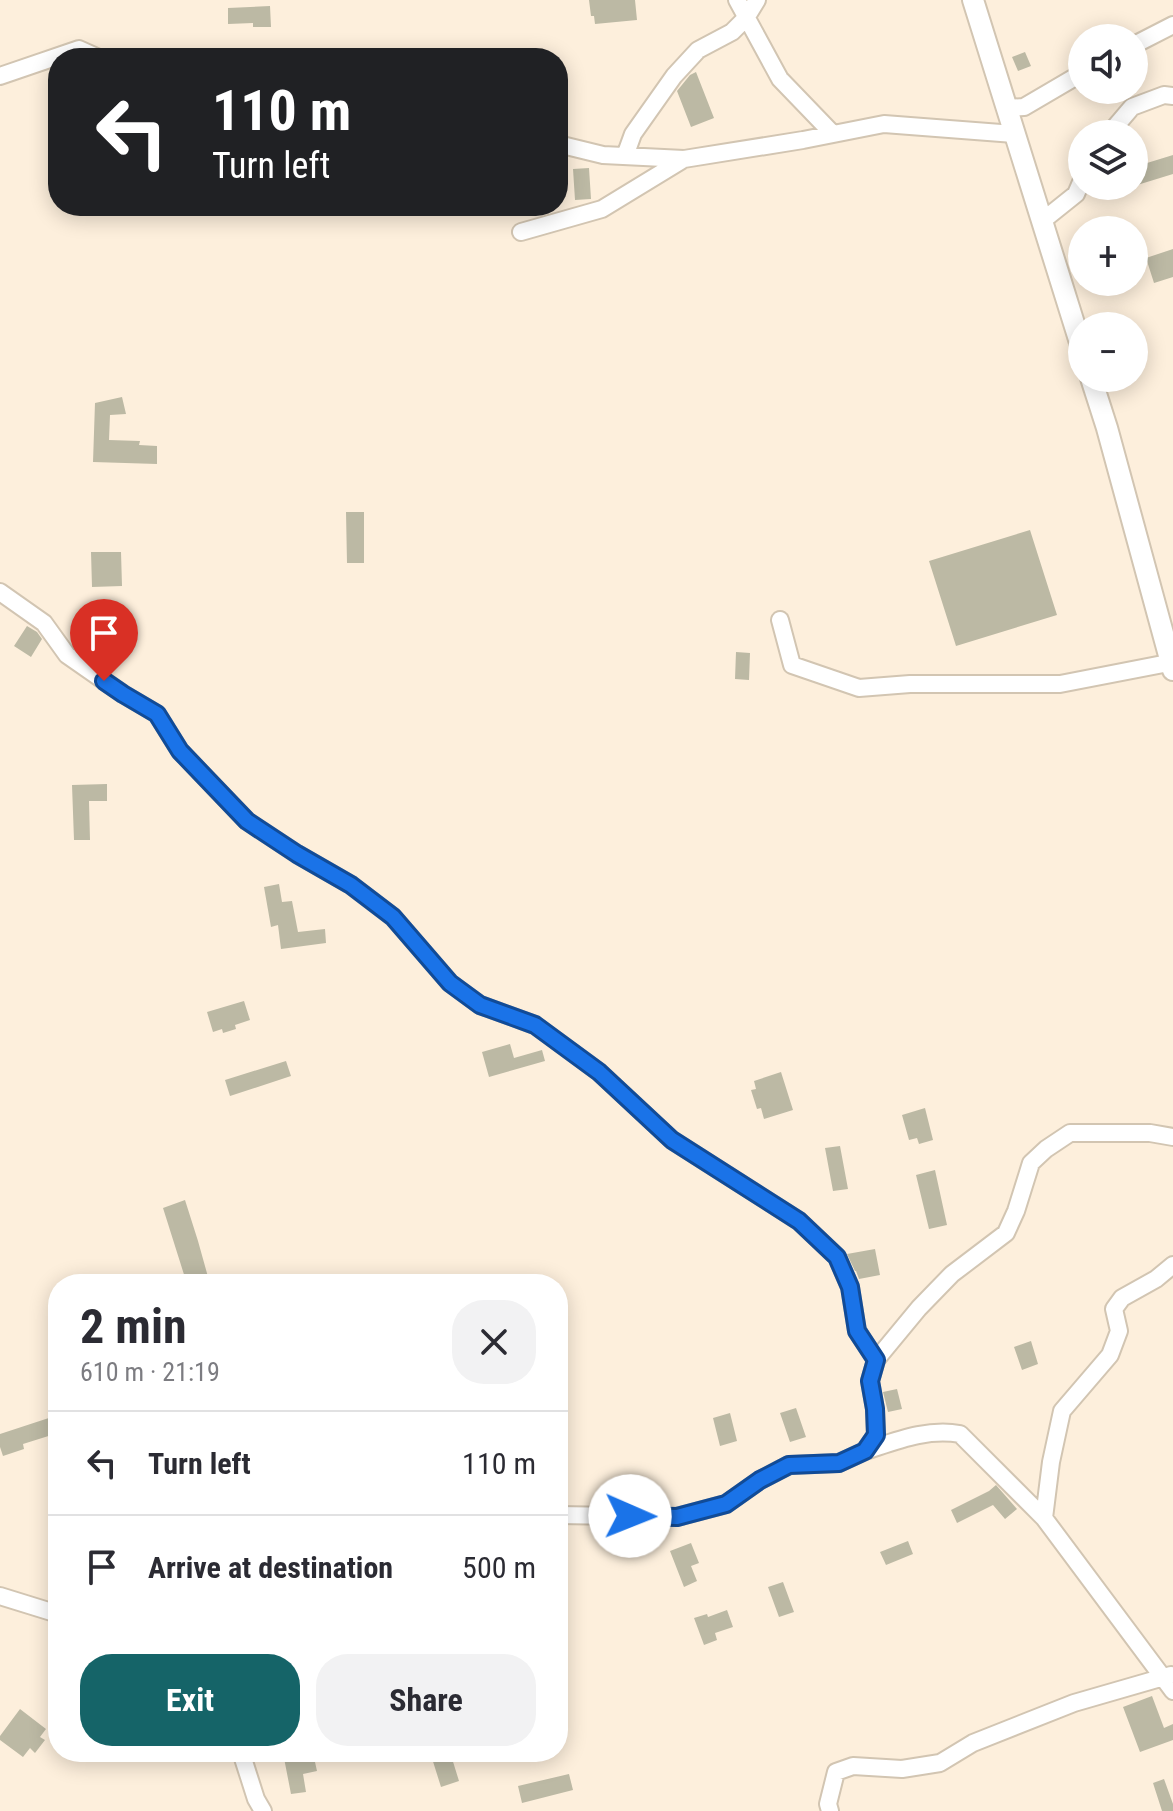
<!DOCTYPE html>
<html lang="en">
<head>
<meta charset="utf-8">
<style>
  :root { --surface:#fff; --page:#f2f2f3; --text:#2b2b33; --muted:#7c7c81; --line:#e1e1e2; --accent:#156468 }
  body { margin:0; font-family:"Roboto Condensed",sans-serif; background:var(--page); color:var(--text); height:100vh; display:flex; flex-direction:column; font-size:30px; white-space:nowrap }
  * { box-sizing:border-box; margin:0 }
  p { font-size:26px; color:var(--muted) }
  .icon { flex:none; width:44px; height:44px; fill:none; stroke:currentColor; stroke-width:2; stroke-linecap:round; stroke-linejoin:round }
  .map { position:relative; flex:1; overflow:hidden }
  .sheet { position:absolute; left:48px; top:1274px; width:520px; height:488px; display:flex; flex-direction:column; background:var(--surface); border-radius:32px; box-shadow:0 4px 20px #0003 }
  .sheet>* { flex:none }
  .banner { position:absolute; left:48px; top:48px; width:520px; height:168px; border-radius:32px; box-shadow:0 4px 20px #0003; background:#202124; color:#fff; overflow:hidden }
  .fabs { position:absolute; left:1068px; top:24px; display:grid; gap:16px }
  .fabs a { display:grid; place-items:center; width:80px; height:80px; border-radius:50%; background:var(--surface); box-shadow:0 4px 20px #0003; font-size:40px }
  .pin { position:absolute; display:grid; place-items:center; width:68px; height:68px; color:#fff; margin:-82px -34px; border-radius:50% 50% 50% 0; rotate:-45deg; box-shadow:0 0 8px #0007 }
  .pin .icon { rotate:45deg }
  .me { position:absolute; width:88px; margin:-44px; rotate:91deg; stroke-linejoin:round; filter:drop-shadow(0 0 6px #0008) }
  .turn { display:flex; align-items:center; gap:28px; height:168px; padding:0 32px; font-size:36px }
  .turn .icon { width:104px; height:104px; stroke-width:2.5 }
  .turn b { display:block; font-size:56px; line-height:68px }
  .round { display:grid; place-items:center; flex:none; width:84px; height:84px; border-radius:32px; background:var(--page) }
  .summary { display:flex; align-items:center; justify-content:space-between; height:136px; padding:0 32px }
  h1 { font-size:48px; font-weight:700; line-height:60px }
  .action { display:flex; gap:16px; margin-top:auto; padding:16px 32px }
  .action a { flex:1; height:92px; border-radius:32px; background:var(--accent); color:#fff; font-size:32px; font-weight:700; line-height:92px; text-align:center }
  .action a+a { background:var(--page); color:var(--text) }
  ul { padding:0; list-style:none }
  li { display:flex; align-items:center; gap:24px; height:104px; padding:0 32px; border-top:2px solid var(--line) }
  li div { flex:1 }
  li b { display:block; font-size:30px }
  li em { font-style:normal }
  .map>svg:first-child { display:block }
  .building { fill:#bcb9a4 }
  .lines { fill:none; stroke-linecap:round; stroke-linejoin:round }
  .minor-casing { stroke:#d2c5b2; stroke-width:20 }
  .tertiary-casing { stroke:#d2c5b2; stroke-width:24 }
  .minor { stroke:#fff; stroke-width:16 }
  .tertiary { stroke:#fff; stroke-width:20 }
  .route-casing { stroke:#114b97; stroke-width:20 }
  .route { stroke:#1a73e8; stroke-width:14 }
</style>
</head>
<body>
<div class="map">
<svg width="1173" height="1811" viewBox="0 0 1173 1811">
  <rect width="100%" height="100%" fill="#fdefdc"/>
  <path class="building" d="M589 0H635L637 20 595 24 594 16H591Z
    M270 6 271 27H253V23L228 24V8Z
    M1025 52 1031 66 1018 71 1012 57Z
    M696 72 714 118 691 127 677 91 690 75Z
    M1173 155V174L1134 186V167Z
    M589 168 591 199 575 200 573 169Z
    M1173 249V277L1154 283 1146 258Z
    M122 397 126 414 110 415 109 440 140 441 139 445 157 446V464L93 462 95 403Z
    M346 512H364V563H347Z
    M1030 530 1057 615 956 646 929 561Z
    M91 552H121L122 586 92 587Z
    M27 626 37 632 42 639 31 657 14 646Z
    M736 652 750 653 749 680 735 679Z
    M107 784V801H89L90 840H74L72 785Z
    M279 884 282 902 292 901 298 932 325 929 326 943 281 949 278 925 271 927 264 887Z
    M244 1001 250 1020 235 1025 236 1029 223 1033 222 1029 213 1032 207 1012Z
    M510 1044 514 1058 542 1050 545 1061 489 1077 482 1052Z
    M286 1061 291 1076 230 1096 225 1080Z
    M781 1072 793 1110 764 1119 761 1108 757 1109 751 1090 756 1089 754 1081Z
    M925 1108 933 1140 919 1144 917 1138 909 1140 902 1115Z
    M840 1146 848 1189 833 1191 825 1148Z
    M935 1170 947 1225 929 1229 916 1175Z
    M185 1200 198 1241 210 1284H187L163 1208Z
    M875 1249 880 1275 859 1279 856 1271H855L847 1254Z
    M1031 1341 1038 1364 1022 1370 1014 1347Z
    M897 1389 902 1409 888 1412 883 1392Z
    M796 1408 806 1437 790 1442 780 1413Z
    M730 1413 737 1441 720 1446 713 1418Z
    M58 1415V1433L23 1444 24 1449 3 1456 0 1447V1434Z
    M996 1485 1017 1509 1005 1519 993 1505 957 1523 951 1510 989 1491Z
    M908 1541 913 1554 886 1565 880 1552Z
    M691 1543 699 1563 691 1566 697 1581 684 1587 670 1551Z
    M783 1582 794 1612 779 1617 768 1587Z
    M727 1610 733 1627 715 1633 717 1640 704 1645 694 1618 707 1614 708 1617Z
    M1152 1696 1164 1728 1173 1724V1740L1140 1752 1123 1707Z
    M20 1709 46 1729 40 1737 45 1740 35 1753 30 1748 23 1757 0 1740V1736Z
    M430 1752H450L459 1781 441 1787Z
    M313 1753 317 1771 303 1774 306 1792 291 1794 284 1758Z
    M569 1774 573 1790 522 1803 518 1786Z
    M1164 1779 1173 1804V1811H1162L1153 1783Z"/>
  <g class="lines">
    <defs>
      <path id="minor" d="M737 0 780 79 833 134
        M1134 45 1173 25
        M0 76 79 49 99 58
        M1006 108 1024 107 1082 73
        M1109 134 1132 107 1164 95 1173 96
        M558 144 603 155 684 159 803 140 884 124 1014 134
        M625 156 633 134 674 76 698 50 732 32 746 18 757 0
        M1041 222 1076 194 1082 180
        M521 232 602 209 684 159
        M0 592 44 623 67 655 123 694 157 714 180 751 247 821 297 854 351 885 393 917 450 983 480 1005 535 1025 599 1072 672 1140 799 1221 837 1257 850 1287 857 1331 876 1360
        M780 620 792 665 859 688 910 684H1060L1173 662
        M865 1451C896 1441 927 1428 960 1434L1044 1518 1173 1691
        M558 1515 677 1517 726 1504 760 1480 789 1465 839 1463 865 1451 876 1435 875 1409 870 1381 876 1360 919 1308 952 1274 1006 1233 1016 1211 1031 1163 1046 1149 1070 1133H1150L1173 1137
        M1044 1518 1051 1462 1062 1411 1110 1355 1119 1331 1114 1309 1122 1298 1156 1279 1173 1265
        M0 1596 58 1614
        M241 1752 256 1799 263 1811
        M830 1811 828 1804 836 1772 853 1766 902 1769 940 1763 973 1743 1074 1703 1171 1675"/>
      <path id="tertiary" d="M973 0 1082 349
        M1091 378 1107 428 1173 670"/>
    </defs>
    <use href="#minor" class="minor-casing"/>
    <use href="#tertiary" class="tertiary-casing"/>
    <use href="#minor" class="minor"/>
    <use href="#tertiary" class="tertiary"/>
  </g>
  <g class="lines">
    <defs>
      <path id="route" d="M104 681 123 694 157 714 180 751 247 821 297 854 351 885 393 917 450 983 480 1005 535 1025 599 1072 672 1140 799 1221 837 1257 850 1287 857 1331 876 1360 870 1381 875 1409 876 1435 865 1451 839 1463 789 1465 760 1480 726 1504 677 1517 630 1516"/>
    </defs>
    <use href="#route" class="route-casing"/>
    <use href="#route" class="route"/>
  </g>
</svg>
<div class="fabs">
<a><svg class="icon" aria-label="sound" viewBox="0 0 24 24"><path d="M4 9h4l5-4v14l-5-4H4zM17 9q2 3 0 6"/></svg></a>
<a><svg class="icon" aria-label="layers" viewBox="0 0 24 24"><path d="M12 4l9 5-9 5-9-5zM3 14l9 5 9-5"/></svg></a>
<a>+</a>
<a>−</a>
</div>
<div class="pin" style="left:104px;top:681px;background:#d93025"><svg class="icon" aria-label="arrive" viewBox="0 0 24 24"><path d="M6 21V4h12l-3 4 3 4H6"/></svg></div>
<svg class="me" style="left:630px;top:1516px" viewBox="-20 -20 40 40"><circle r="19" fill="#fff"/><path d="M0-13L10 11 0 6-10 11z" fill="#1a73e8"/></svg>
<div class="banner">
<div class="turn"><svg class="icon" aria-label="left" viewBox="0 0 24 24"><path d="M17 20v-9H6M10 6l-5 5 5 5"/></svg><div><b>110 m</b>Turn left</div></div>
</div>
<section class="sheet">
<div class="summary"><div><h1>2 min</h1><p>610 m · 21:19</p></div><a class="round"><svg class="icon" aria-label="close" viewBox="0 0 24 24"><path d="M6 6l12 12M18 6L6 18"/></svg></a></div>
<ul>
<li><svg class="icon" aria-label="left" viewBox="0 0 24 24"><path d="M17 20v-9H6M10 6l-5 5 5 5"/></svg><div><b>Turn left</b></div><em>110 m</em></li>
<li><svg class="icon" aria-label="arrive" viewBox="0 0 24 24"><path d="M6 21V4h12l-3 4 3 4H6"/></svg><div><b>Arrive at destination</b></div><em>500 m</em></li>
</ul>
<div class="action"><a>Exit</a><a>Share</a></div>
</section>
</div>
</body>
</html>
